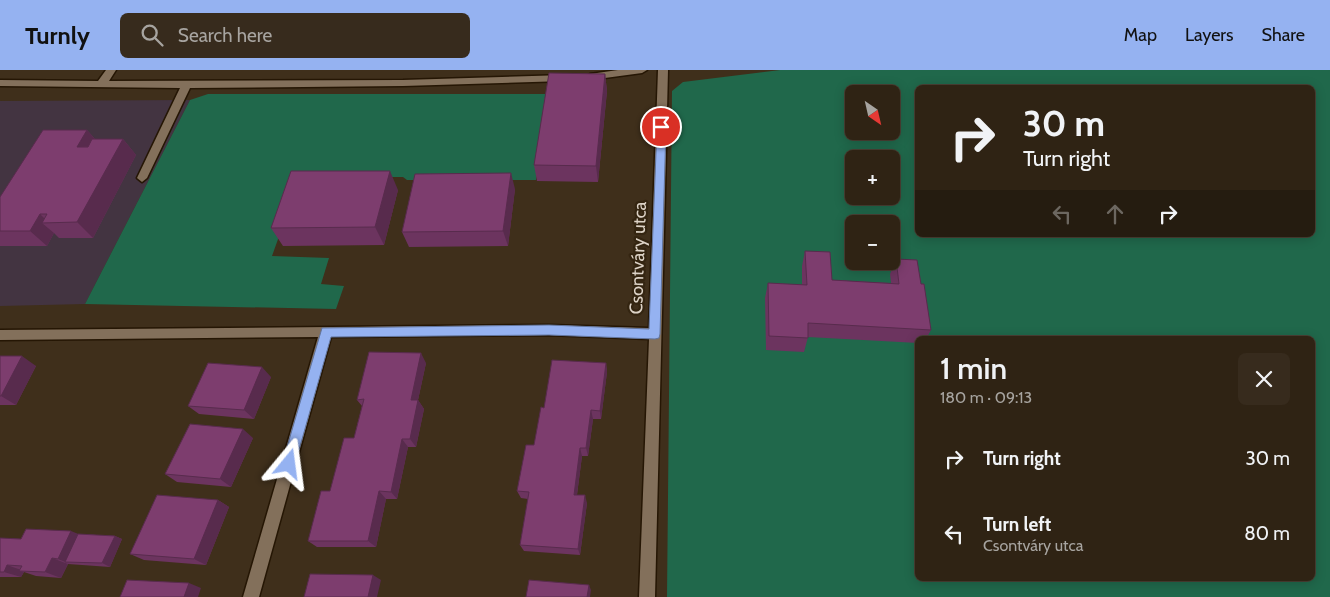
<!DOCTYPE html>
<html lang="en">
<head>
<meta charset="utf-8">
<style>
  :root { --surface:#2f2314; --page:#372b1d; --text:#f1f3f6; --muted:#a7a4a0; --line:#4a4034; --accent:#95b2f1 }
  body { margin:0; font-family:Cabin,sans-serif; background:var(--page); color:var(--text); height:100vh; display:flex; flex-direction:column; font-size:19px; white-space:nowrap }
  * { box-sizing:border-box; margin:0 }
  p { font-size:16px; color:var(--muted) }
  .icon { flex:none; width:28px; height:28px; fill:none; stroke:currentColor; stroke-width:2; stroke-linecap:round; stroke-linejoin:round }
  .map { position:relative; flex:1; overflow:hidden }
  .panel { position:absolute; left:915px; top:266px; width:400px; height:245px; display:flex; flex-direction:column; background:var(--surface); border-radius:8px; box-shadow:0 2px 12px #0003,0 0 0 1px var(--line) }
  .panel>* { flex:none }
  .top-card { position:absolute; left:915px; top:15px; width:400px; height:152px; border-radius:8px; box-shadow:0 2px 12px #0003,0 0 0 1px var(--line); background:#2f2314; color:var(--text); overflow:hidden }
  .needle { width:32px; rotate:146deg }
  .tools { position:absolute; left:845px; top:15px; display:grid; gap:10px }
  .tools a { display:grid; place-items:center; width:55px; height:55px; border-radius:8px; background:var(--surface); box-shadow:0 2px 12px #0003,0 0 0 1px var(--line); font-size:25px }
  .pin { position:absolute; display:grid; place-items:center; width:42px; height:42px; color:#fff; margin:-21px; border:2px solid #fff; border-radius:50%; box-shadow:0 1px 5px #0007 }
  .me { position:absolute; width:55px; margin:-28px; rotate:16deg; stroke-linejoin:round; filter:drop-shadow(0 0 4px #0008) }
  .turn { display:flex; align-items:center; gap:18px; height:105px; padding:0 25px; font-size:22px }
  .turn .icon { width:65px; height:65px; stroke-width:2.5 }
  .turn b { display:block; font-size:35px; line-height:42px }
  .lanes { display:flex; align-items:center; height:48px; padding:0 25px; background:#0003; justify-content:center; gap:25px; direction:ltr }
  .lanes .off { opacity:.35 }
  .round { display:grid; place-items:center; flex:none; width:52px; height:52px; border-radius:8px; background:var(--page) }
  .summary { display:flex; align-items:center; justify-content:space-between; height:85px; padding:0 25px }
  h1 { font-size:30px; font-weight:600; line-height:38px }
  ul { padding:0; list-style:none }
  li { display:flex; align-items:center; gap:15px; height:75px; padding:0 25px }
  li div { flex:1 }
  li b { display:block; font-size:19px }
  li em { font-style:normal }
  header { display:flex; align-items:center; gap:30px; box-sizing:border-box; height:70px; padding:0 25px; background:var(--accent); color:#111 }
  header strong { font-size:24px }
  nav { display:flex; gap:28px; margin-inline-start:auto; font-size:18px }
  .search { width:350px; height:45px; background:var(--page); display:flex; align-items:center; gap:12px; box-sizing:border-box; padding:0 18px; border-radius:8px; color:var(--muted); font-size:19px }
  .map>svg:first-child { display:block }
  .education { fill:#433441 }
  .green { fill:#20684b; fill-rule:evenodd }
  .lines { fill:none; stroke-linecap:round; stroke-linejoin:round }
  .minor-casing { stroke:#251604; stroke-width:3 }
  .minor { fill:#83705b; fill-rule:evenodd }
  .wall { fill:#6c345f }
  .shaded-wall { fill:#582b4d }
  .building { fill:#7d3d6e; stroke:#582b4d }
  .route { fill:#95b2f1; stroke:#61749d }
  .labels { text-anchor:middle; stroke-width:4.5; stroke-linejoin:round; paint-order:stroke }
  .street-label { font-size:18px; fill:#ddd3c7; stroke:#342511 }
</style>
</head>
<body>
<header>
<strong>Turnly</strong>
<div class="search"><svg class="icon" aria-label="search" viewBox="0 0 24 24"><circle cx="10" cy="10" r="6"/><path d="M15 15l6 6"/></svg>Search here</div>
<nav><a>Map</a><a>Layers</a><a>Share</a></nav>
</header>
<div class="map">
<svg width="1330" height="527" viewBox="0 0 1330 527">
  <rect width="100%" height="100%" fill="#3f2f1b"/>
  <path class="education" d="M190 30 85 234 0 236V31Z"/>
  <path class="green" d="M780 0H1330V527H667L672 21 683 12ZM918 18H1312V165H918ZM854 24H891V61H854ZM854 89H891V126H854ZM854 154H891V191H854ZM918 269H1312V509H918Z
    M208 24H547L536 110H407L403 107H310L297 116 272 186 329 188 321 214 344 216 336 239 85 234 190 30Z"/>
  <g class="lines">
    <defs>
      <path id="minor" d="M106 0H116L109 11 403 10 565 5 570 8 565 11 403 16 190 18 147 108 142 112 137 108 180 18 0 16V10L98 11Z
        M618 0H647L642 3 590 10 585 7 590 4Z
        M658 0H668L655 527H639L649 269 549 265 331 267 259 527H243L318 267 0 270V260L549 255 649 258Z"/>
    </defs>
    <use href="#minor" class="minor-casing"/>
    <use href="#minor" class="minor"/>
  </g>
  <path class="wall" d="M605 4 607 21 598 112 537 111 534 95Z
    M87 60 95 69H123L136 85 93 168H59L54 163 47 176H0V127Z
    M515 119 508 176 409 177 402 162Z
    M398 120 384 175 283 176 271 158Z
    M805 181 832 210 891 213 890 204 896 189 921 214 931 260 926 269H918V273L808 267 804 282 766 280 765 228 768 213 802 215V196Z
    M0 286 36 296 16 335H0Z
    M426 293 418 330 424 339 416 377H408L397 429H386L376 477H317L308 471 354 368 362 336 357 330Z
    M606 293 607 302 601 349H593L588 386H582L577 425 587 433 580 485 524 481 520 475 528 429 521 428 517 421 534 375 544 338Z
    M271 307 254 349 199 344 188 336Z
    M253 368 231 417 177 412 165 404Z
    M218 430 229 437 206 495 144 490 130 484Z
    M78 464 115 466 122 469 110 497 68 494 61 508 36 506 24 502 21 507H0V468L21 469Z"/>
  <path class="shaded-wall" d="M605 4 607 21 598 112 596 96Z
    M87 60 101 76 77 77Z
    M123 69 136 85 93 168 77 152Z
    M390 101 398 120 384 175 375 157Z
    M511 103 515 119 508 176 503 161Z
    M40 144 49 153H42L54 163 47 176 30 161Z
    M421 283 426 293 418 330 424 339 416 377 410 369 411 330Z
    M22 286 36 296 16 335 1 326Z
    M606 293 607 302 601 349 600 341Z
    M262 297 271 307 254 349 244 340Z
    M591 340 593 349 588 386 586 378Z
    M243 359 253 368 231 417 220 409Z
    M402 369 408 377 397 429 391 422Z
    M580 378 582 386 576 432 574 425Z
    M379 421 386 429 376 477 368 471Z
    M585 425 587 433 580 485 578 479Z
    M218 430 229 437 206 495 194 489Z
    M71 461 86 467 65 492 73 495 58 489Z
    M115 466 122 469 110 497 102 493Z
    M52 488 68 494 61 508 45 502Z
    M7 495 24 501H19L24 502 21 507 4 502Z
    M373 505 381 510 377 527H368Z
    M189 513 201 518 198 527H184Z
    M589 515 591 520 590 527H587Z"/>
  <path class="building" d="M549 3 605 4 596 96 534 95Z
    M43 60H87L77 77H88L92 69H123L77 152 42 153 47 144H40L30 161H0V127Z
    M291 101H390L375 157 271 158Z
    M511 103 503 161 402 162 415 104Z
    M805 181 830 182 832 210 899 214 896 189 917 190 921 214H924L931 260 808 253V268L769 266 768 213 807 215Z
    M369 282 421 283 411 330H418L410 369H402L391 422 379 421 368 471H308L321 421H330L344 368H354L364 329 357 330Z
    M0 286H22L1 326H0Z
    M552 290 606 293 600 341 591 340 586 378H580L574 425H585L578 479 520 475 529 422 517 421 526 375H534L541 337 544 338Z
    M208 293 262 297 244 340 188 336Z
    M190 354 243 359 220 409 165 404Z
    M157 425 218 430 194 489 130 484Z
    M26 459 71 461 58 489 52 488 45 502 19 501 22 496 7 495 4 502H0V468L21 469Z
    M78 464 115 466 102 493 65 492Z
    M310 504 373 505 368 527H304Z
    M127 510 189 513 184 527H120Z
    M529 510 589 515 587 527H526Z"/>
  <path class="route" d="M661 53 666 57 660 264 659 268 655 269 549 265 331 267 295 394 293 399 289 400 284 399 282 394 322 258 549 255 649 259 657 57Z"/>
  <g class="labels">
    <g class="street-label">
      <text transform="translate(638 188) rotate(-88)" y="6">Csontváry utca</text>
    </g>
  </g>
</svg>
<div class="tools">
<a><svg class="needle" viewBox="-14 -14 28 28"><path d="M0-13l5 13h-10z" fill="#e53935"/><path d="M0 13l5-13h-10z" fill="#a7a4a0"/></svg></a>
<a>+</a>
<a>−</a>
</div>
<div class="pin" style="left:661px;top:57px;background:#d93025"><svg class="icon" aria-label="arrive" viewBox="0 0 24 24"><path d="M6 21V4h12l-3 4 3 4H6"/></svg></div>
<svg class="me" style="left:289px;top:394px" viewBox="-20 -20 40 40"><path d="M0-17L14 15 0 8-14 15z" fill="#95b2f1" stroke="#fff" stroke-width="4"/></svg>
<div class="top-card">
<div class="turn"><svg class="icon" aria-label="right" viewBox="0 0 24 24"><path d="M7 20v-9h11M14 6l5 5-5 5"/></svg><div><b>30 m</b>Turn right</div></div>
<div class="lanes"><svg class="icon off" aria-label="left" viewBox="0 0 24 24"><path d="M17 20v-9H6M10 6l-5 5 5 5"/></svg><svg class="icon off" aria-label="ahead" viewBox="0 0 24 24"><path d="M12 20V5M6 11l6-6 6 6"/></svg><svg class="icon" aria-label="right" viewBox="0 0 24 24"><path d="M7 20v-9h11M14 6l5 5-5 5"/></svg></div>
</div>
<section class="panel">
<div class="summary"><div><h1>1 min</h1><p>180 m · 09:13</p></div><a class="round"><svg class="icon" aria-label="close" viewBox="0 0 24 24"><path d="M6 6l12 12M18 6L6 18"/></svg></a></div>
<ul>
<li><svg class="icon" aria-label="right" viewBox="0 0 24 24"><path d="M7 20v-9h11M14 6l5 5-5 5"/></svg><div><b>Turn right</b></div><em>30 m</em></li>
<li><svg class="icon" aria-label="left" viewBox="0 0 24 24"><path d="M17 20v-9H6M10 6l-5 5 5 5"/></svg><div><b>Turn left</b><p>Csontváry utca</p></div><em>80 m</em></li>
</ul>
</section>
</div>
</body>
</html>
